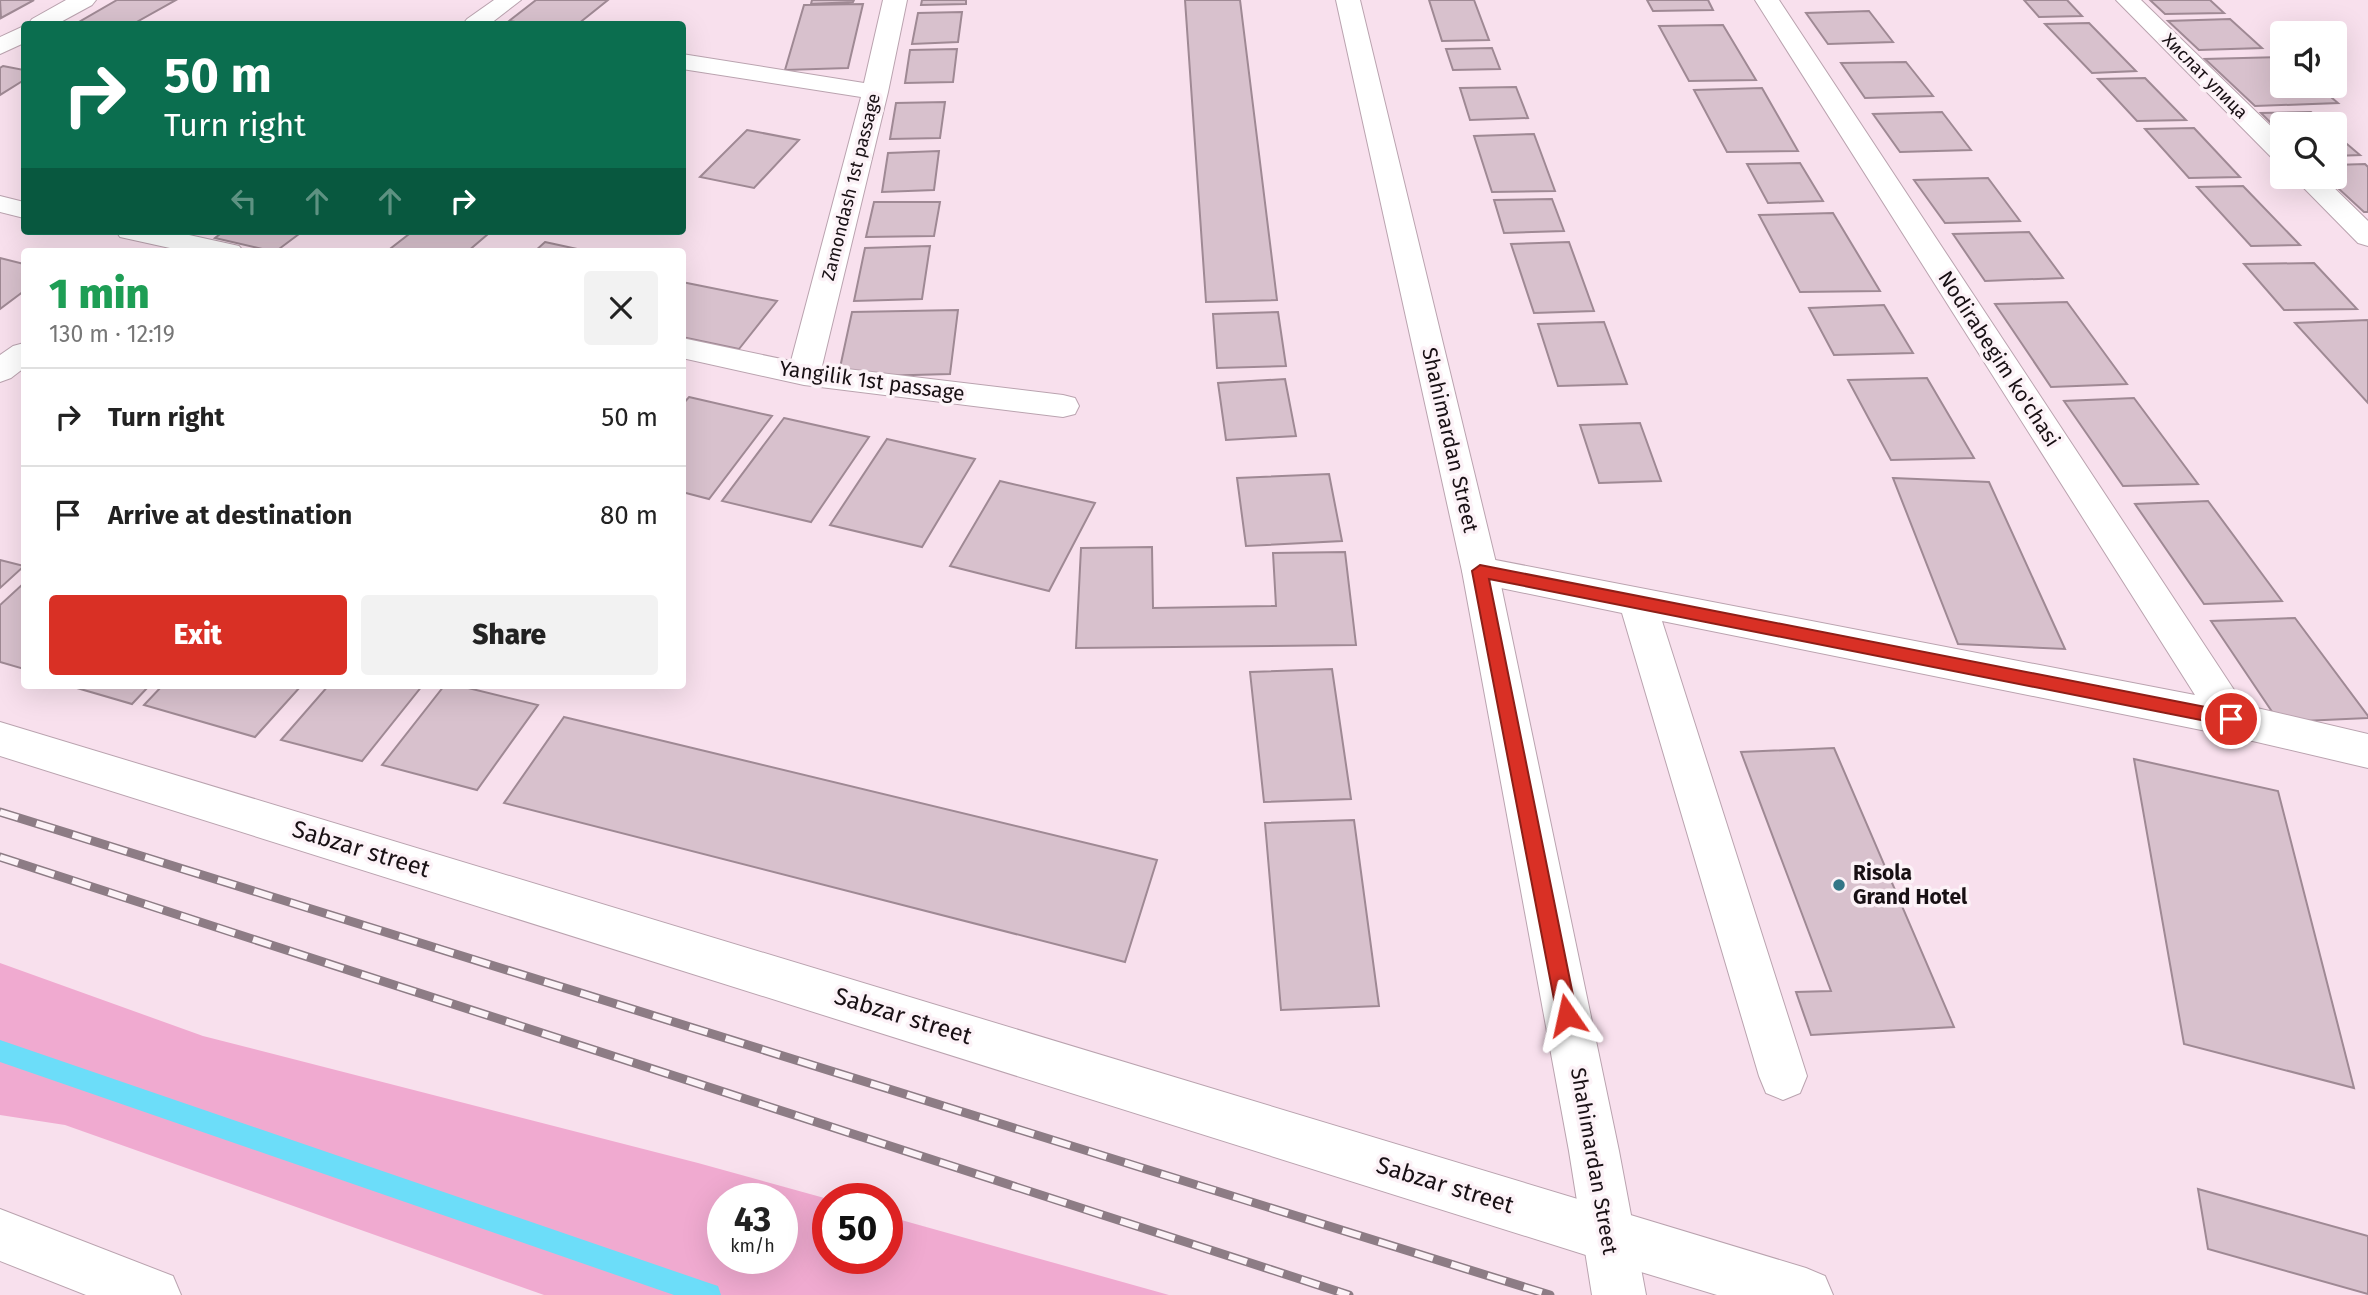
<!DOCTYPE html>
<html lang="en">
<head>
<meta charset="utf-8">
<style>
  :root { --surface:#fff; --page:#f2f2f2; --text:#222; --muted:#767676; --line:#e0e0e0; --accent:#d93025 }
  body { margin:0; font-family:"Fira Sans",sans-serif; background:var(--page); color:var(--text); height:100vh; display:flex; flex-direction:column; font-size:26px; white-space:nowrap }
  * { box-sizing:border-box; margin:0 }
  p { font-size:23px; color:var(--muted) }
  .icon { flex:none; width:38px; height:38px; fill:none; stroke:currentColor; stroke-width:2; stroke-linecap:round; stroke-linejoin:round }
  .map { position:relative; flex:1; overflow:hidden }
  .details { position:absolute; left:21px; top:248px; width:665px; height:441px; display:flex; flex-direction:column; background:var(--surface); border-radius:7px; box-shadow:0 7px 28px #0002 }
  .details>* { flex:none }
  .hud { position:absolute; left:21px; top:21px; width:665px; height:214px; border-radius:7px; box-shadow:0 7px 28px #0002; background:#0b6e4f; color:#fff; overflow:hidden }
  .buttons { position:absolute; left:2270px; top:21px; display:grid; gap:14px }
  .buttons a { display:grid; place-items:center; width:77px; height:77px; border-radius:7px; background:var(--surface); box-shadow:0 7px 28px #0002; font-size:35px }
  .speed { position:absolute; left:707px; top:1183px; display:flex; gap:14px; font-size:35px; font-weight:700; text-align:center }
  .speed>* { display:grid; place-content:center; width:91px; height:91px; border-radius:50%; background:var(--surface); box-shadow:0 7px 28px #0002; line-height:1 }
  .speed small { font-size:18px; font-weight:400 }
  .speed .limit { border:10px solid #d22; background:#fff; color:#111 }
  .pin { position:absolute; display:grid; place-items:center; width:60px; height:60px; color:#fff; margin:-30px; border:4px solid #fff; border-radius:50%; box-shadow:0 2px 7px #0007 }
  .me { position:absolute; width:77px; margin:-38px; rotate:349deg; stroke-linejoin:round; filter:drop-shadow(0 0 5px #0008) }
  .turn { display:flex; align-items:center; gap:24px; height:147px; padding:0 28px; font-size:32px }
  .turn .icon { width:91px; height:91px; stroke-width:2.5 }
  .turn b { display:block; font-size:49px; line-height:60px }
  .lanes { display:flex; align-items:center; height:66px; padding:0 28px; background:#0003; justify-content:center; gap:35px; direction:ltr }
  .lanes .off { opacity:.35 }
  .round { display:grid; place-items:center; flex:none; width:74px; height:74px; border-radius:7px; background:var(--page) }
  .head { display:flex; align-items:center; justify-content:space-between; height:119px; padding:0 28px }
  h1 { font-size:42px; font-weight:800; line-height:52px; color:#1e9e55 }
  .button { display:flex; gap:14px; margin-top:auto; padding:14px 28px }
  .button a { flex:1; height:80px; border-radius:7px; background:var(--accent); color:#fff; font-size:28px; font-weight:800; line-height:80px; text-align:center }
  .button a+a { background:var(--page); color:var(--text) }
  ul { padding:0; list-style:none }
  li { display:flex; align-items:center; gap:21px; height:98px; padding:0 28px; border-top:2px solid var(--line) }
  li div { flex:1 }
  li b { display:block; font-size:26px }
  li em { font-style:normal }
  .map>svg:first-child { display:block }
  .green { fill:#f0aad0; fill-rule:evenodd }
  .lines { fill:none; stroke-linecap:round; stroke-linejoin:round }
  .stream { fill:#6cddf9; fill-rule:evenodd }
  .building { fill:#d8c1cd; stroke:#9f8994; stroke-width:2 }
  .minor-casing { stroke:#baa3af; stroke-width:2 }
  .major-casing { stroke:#baa3af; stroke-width:2 }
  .highway-casing { stroke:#baa3af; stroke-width:2 }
  .minor { fill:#fff; fill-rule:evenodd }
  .major { fill:#fff; fill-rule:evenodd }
  .highway { fill:#fff; fill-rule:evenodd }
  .rail-casing { stroke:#8d7c85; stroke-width:9 }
  .rail { stroke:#fcf2f7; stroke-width:6; stroke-dasharray:19; stroke-linecap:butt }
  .route { fill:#d93025; stroke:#8d1f18; stroke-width:2 }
  .poi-dot { fill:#337687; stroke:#fcf2f7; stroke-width:2.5 }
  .labels { text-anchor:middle; stroke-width:7; stroke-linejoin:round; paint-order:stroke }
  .far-street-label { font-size:18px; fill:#181014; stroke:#fcf2f7 }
  .street-label { font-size:21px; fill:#181014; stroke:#fcf2f7 }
  .poi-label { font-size:21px; font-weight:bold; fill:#181014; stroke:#fcf2f7; text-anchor:start }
  .near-street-label { font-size:24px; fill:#181014; stroke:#fcf2f7 }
</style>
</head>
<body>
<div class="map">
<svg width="2368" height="1295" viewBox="0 0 2368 1295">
  <rect width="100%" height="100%" fill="#f8e0ed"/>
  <path class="green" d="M0 963 203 1036 698 1163 828 1199V1258H887V1216L1169 1295H544L65 1125 0 1115ZM723 1199H782V1258H723Z"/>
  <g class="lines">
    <path class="stream" d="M0 1040 709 1283 718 1286 721 1295H674L0 1062Z"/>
  </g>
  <path class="building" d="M0 0H34L1 18Z
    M117 0H176L133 24H93L79 22Z
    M536 0H608L578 24H528L509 21Z
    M812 0H854L853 2 811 4Z
    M922 0H966V4L921 5Z
    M1185 0H1240L1277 300 1206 302Z
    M1429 0H1474L1489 40 1442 41Z
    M1647 0H1708L1713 10 1653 11Z
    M2024 0H2067L2082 16 2039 17Z
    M2150 0H2210L2224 13 2165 14Z
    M863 4 848 68 785 70 804 5Z
    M1869 11 1893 42 1828 44 1806 13Z
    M962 12 958 42 912 44 918 13Z
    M2230 19 2262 48 2199 50 2168 21Z
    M2089 23 2136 71 2092 73 2045 24Z
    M1723 25 1756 80 1689 81 1659 26Z
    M1492 48 1500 69 1453 70 1446 49Z
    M957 49 953 82 905 83 910 50Z
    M2282 57V86H2318L2338 103 2255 106 2205 59Z
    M1906 62 1933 96 1865 98 1841 63Z
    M3 66 24 70V80L0 95V68Z
    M2145 78 2186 120 2137 121 2098 79Z
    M1516 87 1528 118 1470 120 1460 88Z
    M1762 88 1798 151 1727 152 1694 90Z
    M945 102 940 138 890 139 896 103Z
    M1942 112 1971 150 1900 152 1873 114Z
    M2311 112 2325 124H2282V134L2261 113Z
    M2194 128 2240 177 2189 178 2145 129Z
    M747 130 799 140 754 188 700 177Z
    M2334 133 2360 155 2334 156Z
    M1534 134 1555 191 1492 192 1474 136Z
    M939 151 934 190 882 192 888 153Z
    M1800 163 1823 201 1768 203 1747 164Z
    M2365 164 2368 167V212H2364L2326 177H2334V165Z
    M1988 178 2020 221 1945 223 1914 180Z
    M2243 186 2300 245 2251 246 2197 187Z
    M1552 199 1564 231 1504 233 1494 200Z
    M874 202H940L934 236 866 237Z
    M1833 213 1880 291 1800 292 1759 215Z
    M224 231H303L275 252 215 238Z
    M413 231H474L488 234 467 252H386Z
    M2029 232 2063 278 1985 281 1953 234Z
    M545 242 591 252H534Z
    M1569 242 1594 311 1534 313 1511 244Z
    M930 246 922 299 854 301 865 248Z
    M0 258 24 264V291L0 309Z
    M2314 263 2357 309 2284 310 2244 264Z
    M682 282 777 301 739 349 682 337Z
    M2067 302 2127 384 2051 387 1995 304Z
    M1884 305 1913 353 1834 355 1809 308Z
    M958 310 950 374 838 377 852 312Z
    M1278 312 1286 366 1217 368 1213 314Z
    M2368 320V403L2295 323Z
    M1604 322 1627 384 1558 386 1538 324Z
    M1927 378 1974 458 1891 460 1848 380Z
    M1285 379 1296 436 1226 440 1218 383Z
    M689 397 772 416 709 499 682 492V405Z
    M2134 398 2198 484 2123 486 2064 401Z
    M784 418 869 437 811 522 722 501Z
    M1640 423 1661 481 1599 483 1580 425Z
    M887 439 975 459 922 547 830 525Z
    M1329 474 1342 541 1246 546 1237 478Z
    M1893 478 1989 482 2065 649 1958 644Z
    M1000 481 1095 503 1049 591 950 566Z
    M2208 501 2282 601 2204 604 2135 504Z
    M1152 547 1153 608 1276 606 1273 553 1345 552 1356 645 1076 648 1081 548Z
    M0 560 24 566 0 588Z
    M24 583V669L0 662V605Z
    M2295 618 2368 716V718L2279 722 2211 621Z
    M1332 669 1351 799 1264 802 1250 672Z
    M70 686H149L132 704Z
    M162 686H301L255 737 144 705Z
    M328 686H422L362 761 281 740Z
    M444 686H460L538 705 477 790 382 765Z
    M564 717 1157 860 1125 962 504 803Z
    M1834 748 1954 1027 1811 1035 1796 992 1831 991 1741 752Z
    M2134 759 2278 791 2354 1088 2184 1044Z
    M1354 820 1379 1006 1281 1010 1265 823Z
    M2198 1189 2368 1236V1294L2208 1249Z"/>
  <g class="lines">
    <defs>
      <path id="minor" d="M66 0H96L92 5 57 24H28L32 19Z
        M494 0H521L490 24H463L467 19Z
        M883 0H907L888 92 822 366 1063 395 1075 398 1079 406 1075 414 1063 417 804 385 682 358V338L791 361 861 97 682 69V54L864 83Z
        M1755 0H1779L2244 705 2368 734V768L2231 736 1662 621 1807 1076 1800 1093 1783 1100 1766 1093 1759 1076 1622 613 1467 581 1462 571 1467 561 1480 557 2195 695Z
        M2116 0H2141L2282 137V160L2272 158Z
        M24 26V43L0 54V37Z
        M2293 177H2323L2368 221V246L2358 243Z
        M0 196 24 202V218L0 212Z
        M116 231H171L239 246 244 252H188L120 237Z
        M24 343V368L11 378 0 382V355L13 346Z
        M0 722 1806 1268 1825 1276 1833 1295H1717L1608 1262 0 756Z"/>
      <path id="major" d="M1336 0H1360L1498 571 1619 1151 1646 1295H1592L1569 1151 1462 571Z"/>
      <path id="highway" d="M0 1209 173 1276 181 1295H86L0 1261Z"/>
    </defs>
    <use href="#minor" class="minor-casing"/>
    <use href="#major" class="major-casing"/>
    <use href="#highway" class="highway-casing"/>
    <use href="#minor" class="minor"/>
    <use href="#major" class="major"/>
    <use href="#highway" class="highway"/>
    <defs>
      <path id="rail" d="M0 812 1550 1295
        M0 857 1349 1295"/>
    </defs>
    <use href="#rail" class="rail-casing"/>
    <use href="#rail" class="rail"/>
  </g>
  <path class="route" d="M1480 565 2231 712 2237 714 2239 719 2237 724 2231 726 1489 579 1577 1015 1574 1022 1567 1024 1560 1022 1557 1015 1472 571Z"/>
  <circle class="poi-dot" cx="1839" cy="885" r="7"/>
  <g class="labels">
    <g class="far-street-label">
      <text transform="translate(2205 76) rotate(45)" y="6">Хислат улица</text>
      <text transform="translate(851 187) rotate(-76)" y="6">Zamondash 1st passage</text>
    </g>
    <g class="street-label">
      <text transform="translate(1999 359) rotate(57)" y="7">Nodirabegim ko'chasi</text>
      <text transform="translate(872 381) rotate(8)" y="7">Yangilik 1st passage</text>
      <text transform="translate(1450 440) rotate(77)" y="7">Shahimardan Street</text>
      <text transform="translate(1594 1161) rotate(80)" y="7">Shahimardan Street</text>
    </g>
    <g class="poi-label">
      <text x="1853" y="880">Risola<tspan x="1853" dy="24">Grand Hotel</tspan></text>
    </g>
    <g class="near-street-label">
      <text transform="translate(361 849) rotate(17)" y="8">Sabzar street</text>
      <text transform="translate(903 1016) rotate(17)" y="8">Sabzar street</text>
      <text transform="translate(1445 1185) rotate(17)" y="8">Sabzar street</text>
    </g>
  </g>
</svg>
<div class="buttons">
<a><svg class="icon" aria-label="sound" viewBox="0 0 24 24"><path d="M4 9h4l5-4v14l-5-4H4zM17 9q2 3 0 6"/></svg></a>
<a><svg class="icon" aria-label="search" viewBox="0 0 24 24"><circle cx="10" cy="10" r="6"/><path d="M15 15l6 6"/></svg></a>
</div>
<div class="speed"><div>43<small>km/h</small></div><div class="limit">50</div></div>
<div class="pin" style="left:2231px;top:719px;background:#d93025"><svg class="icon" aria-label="arrive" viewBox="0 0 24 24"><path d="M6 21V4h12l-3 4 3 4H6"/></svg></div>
<svg class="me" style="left:1567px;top:1015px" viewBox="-20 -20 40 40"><path d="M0-17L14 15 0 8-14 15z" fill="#d93025" stroke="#fff" stroke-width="4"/></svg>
<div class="hud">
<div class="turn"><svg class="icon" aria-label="right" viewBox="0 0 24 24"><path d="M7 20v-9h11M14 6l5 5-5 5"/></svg><div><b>50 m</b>Turn right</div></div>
<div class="lanes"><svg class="icon off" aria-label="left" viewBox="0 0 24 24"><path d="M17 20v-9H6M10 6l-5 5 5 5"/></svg><svg class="icon off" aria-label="ahead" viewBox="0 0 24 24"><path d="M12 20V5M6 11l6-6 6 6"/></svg><svg class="icon off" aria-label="ahead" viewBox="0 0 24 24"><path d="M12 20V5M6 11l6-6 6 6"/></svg><svg class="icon" aria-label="right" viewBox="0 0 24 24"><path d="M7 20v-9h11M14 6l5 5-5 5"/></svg></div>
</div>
<section class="details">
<div class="head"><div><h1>1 min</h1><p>130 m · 12:19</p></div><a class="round"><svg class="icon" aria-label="close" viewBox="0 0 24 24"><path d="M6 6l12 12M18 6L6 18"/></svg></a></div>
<ul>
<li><svg class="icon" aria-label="right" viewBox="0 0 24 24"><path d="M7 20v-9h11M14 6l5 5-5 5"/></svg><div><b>Turn right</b></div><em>50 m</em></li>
<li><svg class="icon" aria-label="arrive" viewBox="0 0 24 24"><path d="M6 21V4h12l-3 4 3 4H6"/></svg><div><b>Arrive at destination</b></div><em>80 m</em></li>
</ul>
<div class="button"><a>Exit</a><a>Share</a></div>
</section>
</div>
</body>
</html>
